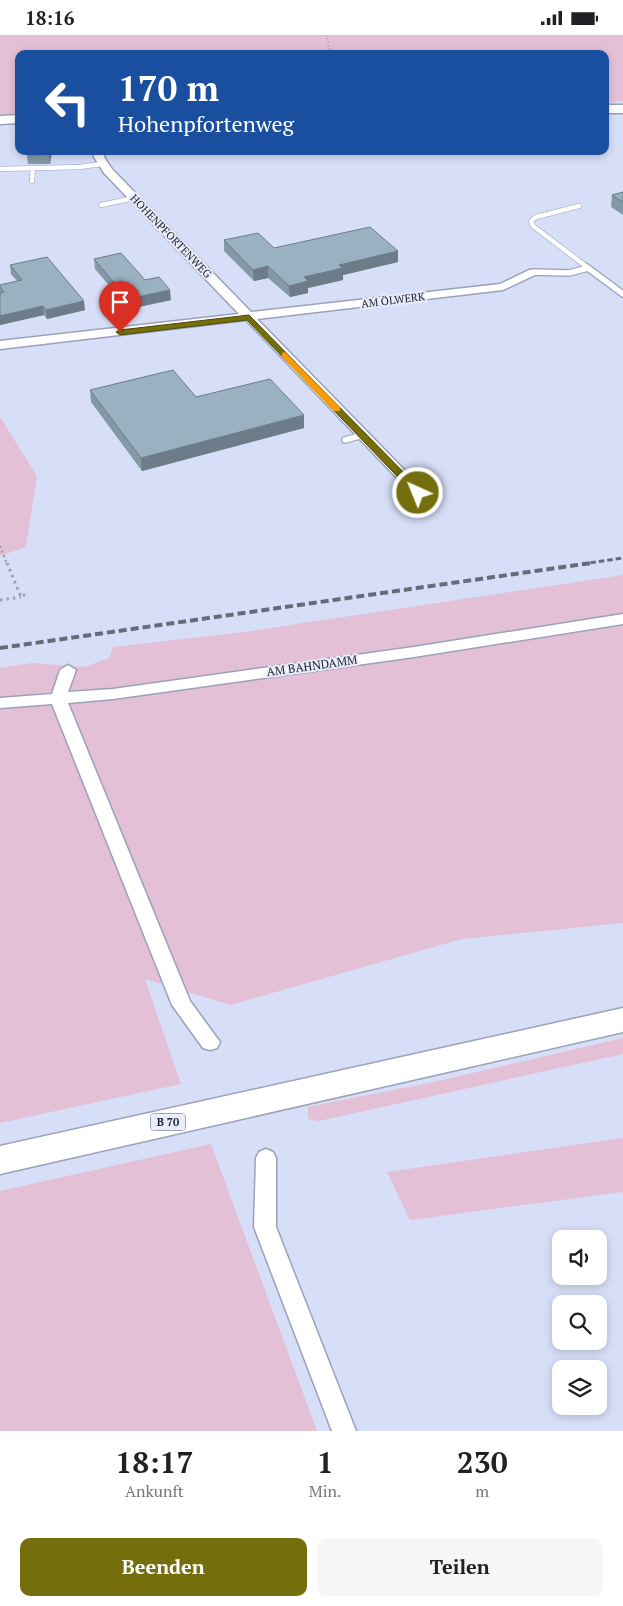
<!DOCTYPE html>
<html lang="de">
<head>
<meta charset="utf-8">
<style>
  :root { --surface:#fff; --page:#f6f6f6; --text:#202124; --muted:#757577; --accent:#756e0c }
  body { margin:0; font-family:"PT Serif",serif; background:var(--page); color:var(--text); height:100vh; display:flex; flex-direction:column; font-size:19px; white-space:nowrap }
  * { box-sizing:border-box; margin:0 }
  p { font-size:16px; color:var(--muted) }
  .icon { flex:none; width:28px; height:28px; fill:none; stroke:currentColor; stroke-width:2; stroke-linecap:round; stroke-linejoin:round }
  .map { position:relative; height:1396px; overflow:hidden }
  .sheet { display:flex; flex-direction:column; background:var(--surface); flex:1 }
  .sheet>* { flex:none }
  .guide { position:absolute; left:15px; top:15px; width:594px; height:105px; border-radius:10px; box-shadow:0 2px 8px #0003; background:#1a4fa0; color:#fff; overflow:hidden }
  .controls { position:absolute; left:552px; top:1195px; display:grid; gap:10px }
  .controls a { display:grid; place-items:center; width:55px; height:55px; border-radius:10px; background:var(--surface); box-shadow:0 2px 8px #0003; font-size:25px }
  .pin { position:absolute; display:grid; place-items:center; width:42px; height:42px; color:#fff; margin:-51px -21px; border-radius:50% 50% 50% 0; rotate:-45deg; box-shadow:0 0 5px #0007 }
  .pin .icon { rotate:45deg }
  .me { position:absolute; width:55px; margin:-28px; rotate:316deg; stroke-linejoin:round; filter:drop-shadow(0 0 4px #0008) }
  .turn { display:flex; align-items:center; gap:18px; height:105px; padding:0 20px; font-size:22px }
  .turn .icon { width:65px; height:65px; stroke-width:2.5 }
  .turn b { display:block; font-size:35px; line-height:42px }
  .eta { display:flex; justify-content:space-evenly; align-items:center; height:85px; text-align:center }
  .eta b { font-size:30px; font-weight:600; line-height:35px }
  .cta { display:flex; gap:10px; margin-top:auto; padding:10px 20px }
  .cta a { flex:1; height:58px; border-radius:10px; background:var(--accent); color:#fff; font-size:20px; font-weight:600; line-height:58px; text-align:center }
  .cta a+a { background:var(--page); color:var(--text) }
  .status { display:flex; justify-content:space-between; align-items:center; height:35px; padding:0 25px; background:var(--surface); direction:ltr }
  .status svg { height:14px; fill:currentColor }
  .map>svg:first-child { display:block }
  .green { fill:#e4c0d6 }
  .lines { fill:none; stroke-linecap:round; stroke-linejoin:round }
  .lane-far1-casing { stroke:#9aa1b8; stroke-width:5.5 }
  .lane-casing { stroke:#9aa1b8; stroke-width:8 }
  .street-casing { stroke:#9aa1b8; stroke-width:3 }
  .secondary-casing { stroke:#9aa1b8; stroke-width:3 }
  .primary-casing { stroke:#9aa1b8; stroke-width:3 }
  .path-far2 { stroke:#9da2b6; stroke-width:2; stroke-dasharray:1 2.5; stroke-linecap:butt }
  .path-far1 { stroke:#9da2b6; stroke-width:2.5; stroke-dasharray:2 3; stroke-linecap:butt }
  .path { stroke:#9da2b6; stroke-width:3; stroke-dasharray:2.5 4; stroke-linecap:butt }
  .lane-far1 { stroke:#fff; stroke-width:4.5 }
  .lane { stroke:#fff; stroke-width:5.5 }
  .street { fill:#fff; fill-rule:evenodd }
  .secondary { fill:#fff; fill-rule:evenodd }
  .primary { fill:#fff; fill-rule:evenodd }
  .rail-far1 { stroke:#666a79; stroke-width:3; stroke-dasharray:5.5 3; stroke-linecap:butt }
  .rail { stroke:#666a79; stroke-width:4; stroke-dasharray:8 4; stroke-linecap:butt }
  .wall { fill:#8498a7 }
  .shaded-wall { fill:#6c7c88 }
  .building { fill:#9ab1c2; stroke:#6c7c88 }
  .route { fill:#756e0c; stroke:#4c4808 }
  .slow { fill:#f59e0b }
  .labels { text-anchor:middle; stroke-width:4; stroke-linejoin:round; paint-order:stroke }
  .far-street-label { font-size:11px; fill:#21232c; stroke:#e8ecfb }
  .shield { fill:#e8ecfb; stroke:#5d5f6a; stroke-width:1 }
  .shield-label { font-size:11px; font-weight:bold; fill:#21232c }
  .street-label { font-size:12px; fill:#21232c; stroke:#e8ecfb }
</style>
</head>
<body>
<div class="status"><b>18:16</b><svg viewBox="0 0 49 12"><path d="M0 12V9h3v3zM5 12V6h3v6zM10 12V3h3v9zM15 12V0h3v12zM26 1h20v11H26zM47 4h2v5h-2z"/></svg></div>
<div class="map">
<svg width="623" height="1396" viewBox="0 0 623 1396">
  <rect width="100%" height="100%" fill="#d7def7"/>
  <path class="green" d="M0 0H623V66L605 67V19H19V79H0Z
    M0 382 37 441 26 512 0 521Z
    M623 540V888L462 904 230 970 145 944 181 1049 0 1088V633L32 628 84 632 109 623 113 612 244 597Z
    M623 1003V1019L319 1086 308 1084V1072L443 1045Z
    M623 1103V1157L410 1185 387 1137Z
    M211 1109 317 1396H0V1156Z"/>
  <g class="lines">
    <defs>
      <path id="lane-far1" d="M0 134 79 132 102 129
        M32 146 33 133
        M101 170 134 163
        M579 171 536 182 531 186 533 191 587 232"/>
      <path id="lane" d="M588 233 623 259
        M533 237 569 238 588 233 585 231
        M345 405 363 400"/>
      <path id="street" d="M94 116H104V122L112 134 251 277 500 249 529 235H537V239L503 255 257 284 424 455 426 458 424 461H414L246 285 0 314V306L239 279 104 138 94 122Z
        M623 579V589L414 622 113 664 68 668 190 966 220 1007 217 1013 210 1015 203 1013 172 970 52 669 0 673V663L52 659 60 635 68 630 76 635 68 657 113 654 414 612Z
        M266 1114 273 1117 276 1123V1192L356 1396H332L254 1192 256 1123 259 1117Z"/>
      <path id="secondary" d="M605 70H623V78H605Z
        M19 80V88L0 89V81Z"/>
      <path id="primary" d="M623 973V997L0 1139V1111Z"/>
    </defs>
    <use href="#lane-far1" class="lane-far1-casing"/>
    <use href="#lane" class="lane-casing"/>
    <use href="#street" class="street-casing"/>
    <use href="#secondary" class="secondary-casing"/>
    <use href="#primary" class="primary-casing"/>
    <path class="path-far2" d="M326 0 331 19"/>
    <path class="path-far1" d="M0 511 7 529"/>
    <path class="path" d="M7 528 21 562 26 559
      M0 565 21 562"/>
    <use href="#lane-far1" class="lane-far1"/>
    <use href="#lane" class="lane"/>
    <use href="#street" class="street"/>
    <use href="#secondary" class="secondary"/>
    <use href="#primary" class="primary"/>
    <path class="rail-far1" d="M582 529 623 523"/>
    <path class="rail" d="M0 613 591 528"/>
  </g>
  <path class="wall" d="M28 116H52L50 129H28L27 120Z
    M623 157V180L611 172 612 160Z
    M224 205 274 213 398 216V227L343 240V245L308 253V258L290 262 268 243 254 246 224 216Z
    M94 224 145 245 171 265 129 274 95 234Z
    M10 230 85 275 47 284 44 280 0 290V250L17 246 11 239Z
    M90 355 196 362 304 393 142 436 91 367Z"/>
  <path class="shaded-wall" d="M49 116H52L50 129 49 119Z
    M398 216V227L343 240V245L308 253V258L290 262 289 251 304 242 339 230Z
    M268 231V243L254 246 253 235Z
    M170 255 171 265 129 274 128 264Z
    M84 266 85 275 47 284 46 275Z
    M43 271 44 280 0 290V281Z
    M304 380V393L142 436 141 423Z"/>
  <path class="building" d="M28 116H49V119L27 120Z
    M623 157V167L612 160Z
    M370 192 398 216 339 230 343 233 304 242 308 246 289 251 268 231 253 235 224 205 258 198 274 213Z
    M121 218 145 245 159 242 170 255 128 264 94 224Z
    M47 222 84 266 46 275 43 271 0 281V258L4 257 0 252V250L22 245 10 230Z
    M173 335 196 362 270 344 304 380 141 423 90 355Z"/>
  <path class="route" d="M249 280 422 456V460H415L247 285 120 300 116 297 120 295Z"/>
  <path class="slow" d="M285 317 340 372V376H334L282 322V318Z"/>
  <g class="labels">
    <g class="far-street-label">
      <text transform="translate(171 201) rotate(46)" y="4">HOHENPFORTENWEG</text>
      <text transform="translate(393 265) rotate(-7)" y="4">AM ÖLWERK</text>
    </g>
    <rect class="shield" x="150.5" y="1078.5" width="35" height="17" rx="4"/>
    <g class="shield-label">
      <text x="168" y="1091">B 70</text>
    </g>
    <g class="street-label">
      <text transform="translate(312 631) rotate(-8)" y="4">AM BAHNDAMM</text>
    </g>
  </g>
</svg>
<div class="controls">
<a><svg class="icon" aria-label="sound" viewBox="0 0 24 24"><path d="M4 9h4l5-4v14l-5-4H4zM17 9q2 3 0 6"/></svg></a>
<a><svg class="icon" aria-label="search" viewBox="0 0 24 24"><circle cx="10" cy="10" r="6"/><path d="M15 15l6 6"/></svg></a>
<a><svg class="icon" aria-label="layers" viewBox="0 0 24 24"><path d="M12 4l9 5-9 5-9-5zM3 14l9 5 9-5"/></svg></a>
</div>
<div class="pin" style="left:120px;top:297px;background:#d93025"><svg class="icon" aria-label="arrive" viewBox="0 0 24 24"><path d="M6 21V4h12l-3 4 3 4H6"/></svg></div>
<svg class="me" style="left:418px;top:458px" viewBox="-20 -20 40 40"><circle r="17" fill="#756e0c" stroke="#fff" stroke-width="3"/><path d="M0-11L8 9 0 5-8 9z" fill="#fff"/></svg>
<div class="guide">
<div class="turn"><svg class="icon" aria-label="left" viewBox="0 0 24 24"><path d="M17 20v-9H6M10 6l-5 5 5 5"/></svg><div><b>170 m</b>Hohenpfortenweg</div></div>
</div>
</div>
<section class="sheet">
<div class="eta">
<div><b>18:17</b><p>Ankunft</p></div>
<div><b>1</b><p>Min.</p></div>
<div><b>230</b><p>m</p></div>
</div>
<div class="cta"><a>Beenden</a><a>Teilen</a></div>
</section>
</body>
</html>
